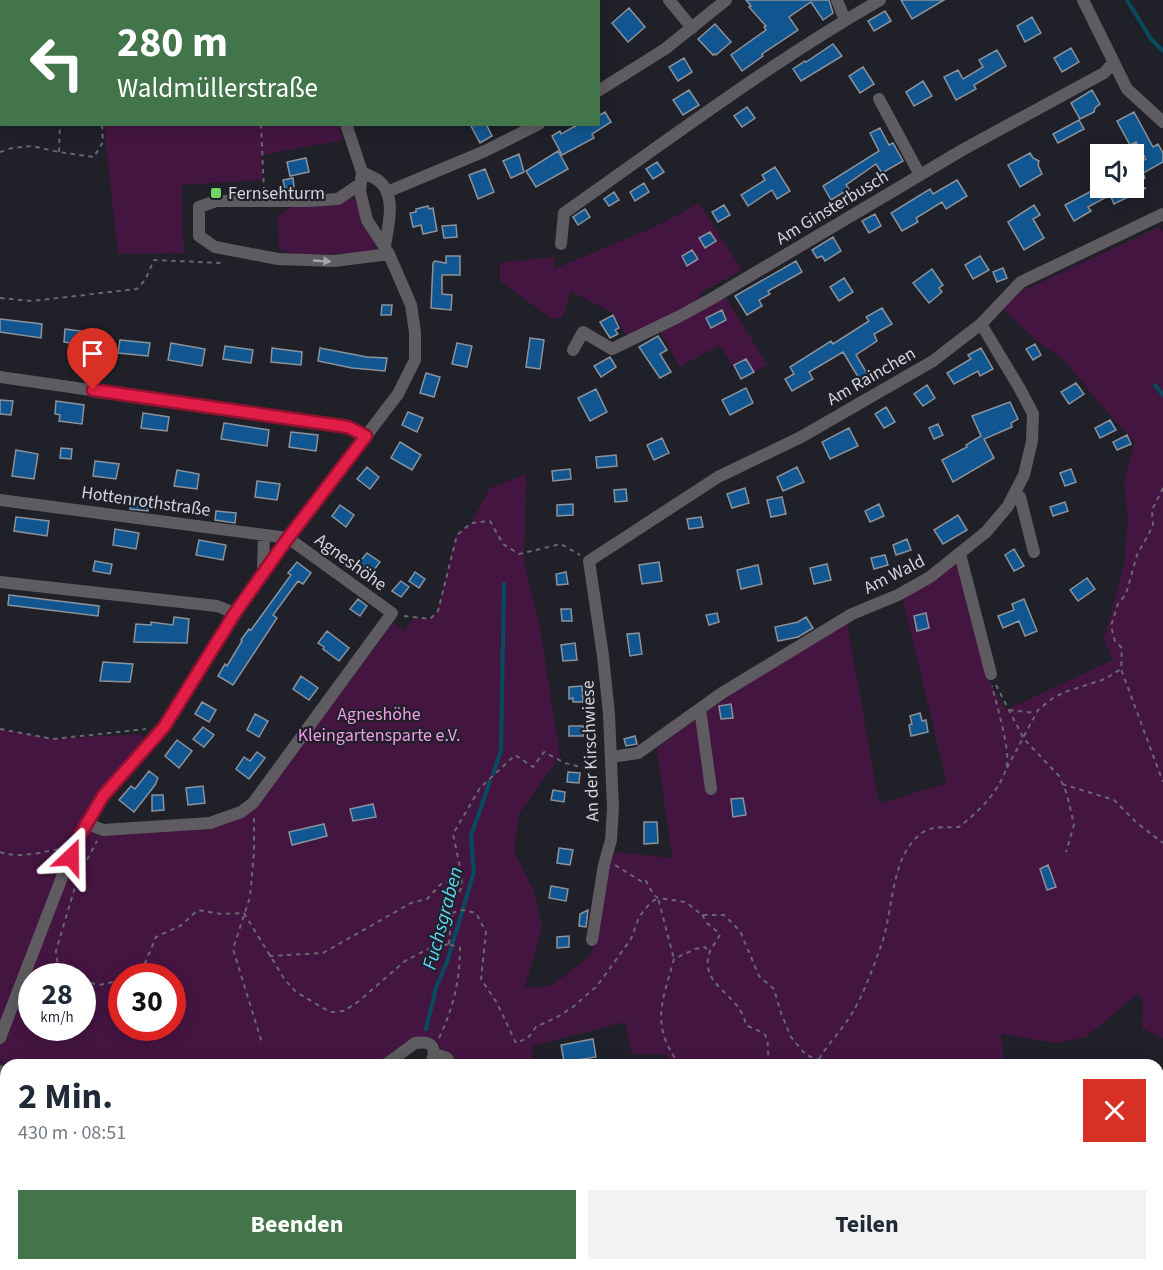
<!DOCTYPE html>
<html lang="de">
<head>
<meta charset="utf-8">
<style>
  :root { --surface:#fff; --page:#f2f2f3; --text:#1f2937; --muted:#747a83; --accent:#43754a }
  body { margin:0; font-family:"Source Sans 3",sans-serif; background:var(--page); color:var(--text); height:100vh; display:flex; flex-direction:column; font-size:22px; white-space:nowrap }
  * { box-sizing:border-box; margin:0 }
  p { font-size:20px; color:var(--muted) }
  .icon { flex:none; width:33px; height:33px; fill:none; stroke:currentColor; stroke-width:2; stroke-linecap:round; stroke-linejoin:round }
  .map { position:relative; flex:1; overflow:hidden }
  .side { position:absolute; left:0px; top:1059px; width:1164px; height:212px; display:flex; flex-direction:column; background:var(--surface); border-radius:18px 18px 0 0; box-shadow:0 3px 15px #0003 }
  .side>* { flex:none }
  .guide { position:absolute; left:0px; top:0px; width:600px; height:126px; box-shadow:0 3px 15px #0003; background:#43754a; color:#fff; overflow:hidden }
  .tools { position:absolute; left:1090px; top:144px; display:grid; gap:12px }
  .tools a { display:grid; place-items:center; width:54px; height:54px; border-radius:0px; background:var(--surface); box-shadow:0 3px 15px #0003; font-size:30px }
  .speed { position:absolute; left:18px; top:963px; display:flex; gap:12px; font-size:30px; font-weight:700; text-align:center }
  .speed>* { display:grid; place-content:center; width:78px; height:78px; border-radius:50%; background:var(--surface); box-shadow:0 3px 15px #0003; line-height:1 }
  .speed small { font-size:15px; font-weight:400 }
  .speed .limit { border:9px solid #d22; background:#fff; color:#111 }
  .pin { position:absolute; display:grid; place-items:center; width:51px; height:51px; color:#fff; margin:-62px -26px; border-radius:50% 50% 50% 0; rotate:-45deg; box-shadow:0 0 6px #0007 }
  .pin .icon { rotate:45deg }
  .me { position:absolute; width:66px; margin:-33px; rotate:23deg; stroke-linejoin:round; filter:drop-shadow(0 0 4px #0008) }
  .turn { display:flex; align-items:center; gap:21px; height:126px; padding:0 18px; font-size:27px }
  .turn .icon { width:78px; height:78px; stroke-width:2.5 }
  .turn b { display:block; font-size:42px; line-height:51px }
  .round { display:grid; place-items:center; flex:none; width:63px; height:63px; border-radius:0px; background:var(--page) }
  .head { display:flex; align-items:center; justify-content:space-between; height:102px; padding:0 18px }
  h1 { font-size:36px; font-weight:700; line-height:45px }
  .primary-button { display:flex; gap:12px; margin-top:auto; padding:12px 18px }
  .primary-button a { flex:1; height:69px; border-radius:0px; background:var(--accent); color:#fff; font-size:24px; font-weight:700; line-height:69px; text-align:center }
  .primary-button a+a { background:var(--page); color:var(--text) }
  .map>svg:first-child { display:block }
  .green { fill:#451542; fill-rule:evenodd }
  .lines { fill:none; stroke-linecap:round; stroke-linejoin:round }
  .stream { stroke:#074c5e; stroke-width:4 }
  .building { fill:#115690; stroke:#8b929b; stroke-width:1.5 }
  .path { stroke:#67686f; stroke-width:2; stroke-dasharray:4.5 4.5; stroke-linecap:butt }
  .minor { stroke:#5e5c60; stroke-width:12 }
  .oneway { fill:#a5a5a9 }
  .route-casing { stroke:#92132f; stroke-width:15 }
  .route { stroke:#e11d48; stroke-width:10 }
  .poi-dot { fill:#6ed361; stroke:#1f2028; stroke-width:2 }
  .labels { text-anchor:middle; stroke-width:4.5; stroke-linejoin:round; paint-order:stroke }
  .poi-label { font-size:18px; fill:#d4d5da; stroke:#1f2028; text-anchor:start }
  .street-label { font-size:18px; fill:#d4d5da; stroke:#1f2028 }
  .park-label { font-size:18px; fill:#f39bea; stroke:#1f2028 }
  .water-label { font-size:20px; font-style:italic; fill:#60d3f8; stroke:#1f2028 }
</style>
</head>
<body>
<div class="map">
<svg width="1163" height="1270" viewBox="0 0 1163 1270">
  <rect width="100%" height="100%" fill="#1f2028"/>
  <path class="green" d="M0 0H316V1L2 2 0 73Z
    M104 125H339L343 140 262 155V180L181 185 184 253 118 254Z
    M352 198 356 199 376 245 374 250 359 253 296 255 279 248 278 216 293 206 340 203Z
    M699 203 742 270 700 293 703 299 627 337 613 313 571 291 562 317 552 319 500 281V263L554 257V269L659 225Z
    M1159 227 1163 232V1039L1142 1028 1143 1003 1139 993 1086 1037 1056 1043 1001 1034 1005 1065H674L665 1054H632L625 1022 532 1046 533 1065H453C427 1017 407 1041 375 1065L3 1066 0 1059V729L53 739 140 734 144 740 87 806 86 823 97 833 242 815 335 701 393 623 404 631 412 619H430L437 612 456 535 471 523 490 488 526 474 524 562 540 628 560 756 519 814 514 851 534 892 542 927 525 988 551 986 590 956 595 941 609 864 615 852 672 858 657 748C717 701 782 662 847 622L879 804 947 783 903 601 907 596 959 560 988 679 1006 710 1113 660 1104 639 1124 565 1128 520 1124 482 1135 442 1101 405 1065 361 1038 342 1002 308 1024 290ZM32 976H82V1028H32ZM122 976H172V1028H122Z
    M725 296 767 365 741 380 720 345 680 367 660 331Z
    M1163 1224V1270H1052L1050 1265 1111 1266 1158 1264V1226Z"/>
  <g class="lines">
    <path class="stream" d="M1127 0 1151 39 1163 51
      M0 5H2
      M1155 385 1163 395
      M493 774 501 751 504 584
      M426 1029 436 988 447 962 474 872 471 836 490 781"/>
  </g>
  <path class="building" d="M746 0H829L833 13 823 20 811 2 789 17 798 30 762 54 763 56 742 71 731 55 766 30 764 27 766 26 749 7 751 6Z
    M901 0H944L912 19Z
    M629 8 645 27 628 42 612 23Z
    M885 11 891 21 874 31 868 21Z
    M1032 17 1041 33 1025 42 1017 26Z
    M715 24 731 42 716 55 715 54 713 55 698 39Z
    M833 44 842 56 801 81 793 69 805 61 806 62Z
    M1071 48 1079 62 1062 72 1054 58Z
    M997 50 1006 66 974 85 976 89 956 100 944 77 958 70 963 79 983 67 979 60Z
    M684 58 692 72 678 81 669 67Z
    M863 67 874 84 860 93 849 76Z
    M923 81 932 96 914 106 906 92Z
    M689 90 699 105 683 115 673 100Z
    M1092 90 1100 104 1095 108 1094 112 1080 119 1071 103Z
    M747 107 755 118 742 127 734 116Z
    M605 112 611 122 592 134 594 138 562 155 552 136 560 131 561 134 579 124H598V116Z
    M1134 112 1153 147 1158 144 1163 153V162L1143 173 1145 178 1134 183V156L1138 163 1146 159 1136 142 1130 145 1117 121Z
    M1079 120 1084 129 1058 143 1053 134Z
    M470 124H486L492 136 480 143Z
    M880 128 889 145 893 143 903 161 882 173 876 164 846 185 849 189 831 200 823 186 879 151 870 133Z
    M558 151 568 169 536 187 526 171Z
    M1030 153 1033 158 1039 161 1038 165 1042 174 1020 187 1008 165Z
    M519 154 524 172 511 178 503 161Z
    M306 158 309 172 290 176 287 162Z
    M657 162 664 172 653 179 646 169Z
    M775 167 790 191 777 199 772 190 748 206 741 195 765 180 762 175Z
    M485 169 494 192 478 199 469 175Z
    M293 178 294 187 285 189 283 180Z
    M957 180 967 196 946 209 942 202 916 218 918 222 902 231 891 213 930 189 933 194Z
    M644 183 649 192 635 201 630 192Z
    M1097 188H1146L1114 204 1110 195 1088 207 1091 211 1074 221 1065 205Z
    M614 192 619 200 609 206 604 199Z
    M724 205 730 215 718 222 712 212Z
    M1034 205 1040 215 1033 219 1044 238 1024 250 1008 222Z
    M428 206 429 209 433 208 437 231 423 234 421 225 413 227 410 213 416 212V209Z
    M585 209 590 217 578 225 573 217Z
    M875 214 881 226 869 233 862 221Z
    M456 225 457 237 444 238 442 226Z
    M710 232 716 241 705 248 699 238Z
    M833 237 841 251 825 261 822 256 817 258 812 250Z
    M692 250 698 259 687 266 682 256Z
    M446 256H460V275H442V294L452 295 451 310 431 308 433 263 435 261 446 263Z
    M980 256 989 270 973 279 965 265Z
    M796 261 802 272 768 291 770 294 759 300 762 306 747 315 735 296Z
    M1003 268 1007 278 997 282 993 272Z
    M932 269 943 285 939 288 942 292 929 303 913 283Z
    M844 278 853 292 839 301 830 287Z
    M382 305H392L391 315H381Z
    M882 308 892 324 874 334 877 341 856 355 868 375 860 380 843 352 809 372 813 379 792 391 785 379 794 374 790 367 831 341 833 344 869 321 866 317Z
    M722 310 726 320 711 328 706 318Z
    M613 315 619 328 615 330 618 334 610 338 600 322Z
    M0 319 42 324 41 338 0 332Z
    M65 329 95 333 94 346 64 342Z
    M658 336 667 350 660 354 671 372 660 378 639 347Z
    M530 338 544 340 540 369 526 367Z
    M120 340 150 343 148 356 118 353Z
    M171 343 205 349 202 366 168 360Z
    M457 343 472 346 467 367 452 364Z
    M1035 344 1041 355 1033 360 1026 349Z
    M225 346 253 350 251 363 223 359Z
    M272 348 302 352 301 365 271 362Z
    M320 348 367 357 387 358 385 371 352 368 318 361Z
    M981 348 993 369 980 376 978 371 954 384 947 373 971 359 968 355Z
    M610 357 616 367 601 377 594 366Z
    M746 359 754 372 741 379 734 365Z
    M426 373 440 377 434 397 420 393Z
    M1076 383 1084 394 1069 404 1061 392Z
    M927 385 935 398 923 406 914 394Z
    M746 388 753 403 730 415 722 400Z
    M596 389 607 412 590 421 578 398Z
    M0 400 13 401 11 415 0 414Z
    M56 401 84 405 82 424 59 421 60 415 55 414Z
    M1010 402 1018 419 1011 423 1012 427 984 439 994 458 953 482 942 460 967 447 966 445 981 436 972 416Z
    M886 407 895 422 884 428 875 414Z
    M408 412 423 418 417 432 402 425Z
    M143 413 169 417 167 431 141 428Z
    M1110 420 1116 430 1100 438 1095 428Z
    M224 423 269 430 267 446 221 439Z
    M938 424 943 435 934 439 929 428Z
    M849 428 858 446 830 459 822 442Z
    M291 432 318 435 316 451 289 447Z
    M1127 435 1131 444 1117 450 1113 442Z
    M662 438 669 453 654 460 647 445Z
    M400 442 421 455 412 470 391 458Z
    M61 448 72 449 71 459 60 458Z
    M16 450 38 454 34 479 12 476Z
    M616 455 617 466 597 468 596 457Z
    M95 461 119 464 116 479 93 476Z
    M367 467 379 477 370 489 357 479Z
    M797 467 804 482 783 491 777 477Z
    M570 469 571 479 553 481 552 471Z
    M1071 469 1076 482 1065 486 1060 473Z
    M177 470 199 474 197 489 174 486Z
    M257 481 280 484 277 500 255 497Z
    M745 488 749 503 732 508 727 494Z
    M626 489 627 501 615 502 614 490Z
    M782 497 786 514 771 517 767 500Z
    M131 499 149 501 148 511 130 509Z
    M1065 502 1068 511 1053 516 1050 507Z
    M573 504V515L557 516V505Z
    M879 504 884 516 870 522 865 511Z
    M340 505 354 515 346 527 332 516Z
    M216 511 236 513 235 523 215 520Z
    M958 515 967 530 943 544 934 530Z
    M16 517 49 521 47 536 14 531Z
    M701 517 703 527 689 529 687 519Z
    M115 529 139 533 136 549 113 545Z
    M907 539 911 550 896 555 893 545Z
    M199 540 226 545 223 560 196 555Z
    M1014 549 1024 566 1014 571 1005 555Z
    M367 553 380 562 371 574 358 564Z
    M885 555 888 565 874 569 871 558Z
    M95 561 112 564 110 574 93 571Z
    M297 562 311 573 303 584 298 581 273 615 277 618 233 685 218 676 225 664 227 666 242 641 241 640 249 629 251 630 291 575 288 573Z
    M659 562 662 581 642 584 639 565Z
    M827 564 831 580 814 584 810 568Z
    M758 565 762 584 741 589 737 570Z
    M415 572 425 579 419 588 409 581Z
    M566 572 568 584 557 585 556 574Z
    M1087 578 1095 589 1078 601 1070 590Z
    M401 581 409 587 401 597 392 591Z
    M9 595 99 606 98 616 8 605Z
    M358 599 367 606 360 616 350 609Z
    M1024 599 1037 631 1025 636 1019 621 1003 628 998 616 1014 610 1012 604Z
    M561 609H571L572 621H562Z
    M717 613 719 622 709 625 706 615Z
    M926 613 929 628 917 631 914 616Z
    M174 617 189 619 187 643 134 642 136 624 151 625V622L173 625Z
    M806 617 813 628 798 637 778 641 775 627 798 622Z
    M327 631 349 648 339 661 323 649 324 647 318 643Z
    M639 633 642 654 630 656 627 634Z
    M575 643 577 660 563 661 561 645Z
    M103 662 133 664 130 682 100 681Z
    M301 676 318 688 309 700 293 689Z
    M582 686 583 702H573V698L569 699V687Z
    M202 702 216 710 209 722 195 714Z
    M731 704 733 718 721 719 719 706Z
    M920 713 922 721 926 720 928 732 911 736 909 725 912 724 910 716Z
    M255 714 268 721 259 737 247 730Z
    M569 726H583V736H569Z
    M203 727 214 735 204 747 193 739Z
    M635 736 637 744 626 746 624 739Z
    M177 740 192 751 179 768 165 756Z
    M257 752 265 758 249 779 236 769 244 757 250 761Z
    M149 771 158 778 155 785 134 812 119 800 131 786 135 789Z
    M568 772 580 773 579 783 567 782Z
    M203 786 205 803 188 805 186 788Z
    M553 790 565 792 564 802 551 800Z
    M152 795H163L164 810 152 811Z
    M743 798 746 815 733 817 731 799Z
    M373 804 376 817 353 821 350 809Z
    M644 822H657L658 843 644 844Z
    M324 824 327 836 292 845 289 832Z
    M559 848 573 850 570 865 557 863Z
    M1048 865 1056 887 1047 890 1040 869Z
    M551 886 568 889 566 901 549 898Z
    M588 910 586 927 579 926 580 914Z
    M569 936V947L557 948V937Z
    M593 1039 596 1057 564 1062 561 1045Z"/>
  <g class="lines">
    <path class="path" d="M266 2 267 0
      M0 29 2 30
      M0 70H2
      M261 124 264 191
      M0 152 12 148 32 146 59 152 94 157 103 142 102 124
      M59 152 60 124
      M0 298 31 301 137 289 145 280 154 260 221 263 223 261
      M1163 488 1152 510 1153 526 1137 555 1126 594 1118 604 1111 626 1115 641 1122 648 1121 669 1163 782
      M404 616 430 619 438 611 457 535 471 523 490 521 503 544 519 554 561 544 580 555
      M996 685 1024 739 1059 776 1067 794 1074 825 1066 852
      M1009 710 1035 713
      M0 729 53 739 146 729
      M1007 768 1038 710 1053 698 1065 692 1105 679 1121 669
      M1062 784 1114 800 1137 823 1163 843
      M254 818V852L250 897 233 949 262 1043
      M0 852C19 859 41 852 60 849
      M615 865 644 883 646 881 653 894 658 898 686 902 702 915H724L740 931 759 976 774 989 781 1013 791 1037 806 1055 833 1065
      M244 913 285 980 296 992 330 1012 344 1011 359 1001 405 961 426 950 449 944
      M452 913 462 910 476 913 486 932 481 979 497 1003 516 1043 528 1038 536 1027 559 1016 573 1007 597 986 631 939 639 917 650 903 658 898 674 959
      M702 915 707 923 720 934C717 942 711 947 709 954 700 987 740 993 746 1025 751 1028 761 1031 765 1035 771 1043 764 1055 773 1065
      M449 944 453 901 461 889 462 877 453 834 480 788 515 755 533 767 544 752 565 763 588 769 598 764
      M269 956 323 953 411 903 427 899 441 884 462 877
      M64 976 59 975 56 951 78 877 97 841
      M134 976 140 975 156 937 180 926 198 910 222 914 244 913
      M82 981 99 985 122 980
      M439 1038C453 1009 460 980 460 948L449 944
      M819 1059C828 1044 840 1032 849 1018 863 997 872 970 881 946 892 916 891 870 910 845 926 824 936 828 959 827 978 812 998 793 1006 769 1012 753 996 704 992 686
      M680 1065C650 1026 662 1002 674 959L695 949 705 947 709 952
      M1158 1143 1163 1142
      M608 1264 609 1270
      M793 1264 800 1270
      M1076 1264 1078 1270"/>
    <path class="minor" d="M324 0V2
      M669 0 692 28
      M837 0 845 20
      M1083 0 1127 89 1163 122
      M598 91 665 49 726 0
      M879 99 920 175
      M362 172C367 175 374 177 379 181 397 196 388 226 385 246
      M360 184 338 199 309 201H216L199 207V236L215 247 278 259 334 261 389 254
      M387 192 485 151 539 124
      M561 244 564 213C668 140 770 63 880 0
      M573 350 583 332 612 349 680 316 711 299 964 149 1104 73 1113 63
      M0 377 348 427 366 436
      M1020 497 1034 552
      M0 500 288 538 392 613 253 803 241 812 210 823 103 830 86 823
      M960 554 991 674
      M263 573 264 535
      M0 582 217 606 235 613
      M700 709 711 789
      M611 757 638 753 722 693 852 614 898 595 930 577 986 532 1008 506 1024 475 1032 441 1033 414 1020 389 981 324
      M592 940 604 865 611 840 613 808 609 714 603 656 589 561 718 477 801 437 933 361 981 324 1021 282 1163 214
      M0 1038 74 846 103 796 164 727 235 613 288 538 398 394 415 360V332L411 305 389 254 367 220 360 191 362 172 346 124
      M435 1054 447 1058 450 1065
      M385 1065 415 1043C435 1040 437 1050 430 1065
      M0 1071 6 1073
      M1158 1189 1163 1187
      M486 1264 503 1270
      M775 1264 780 1270
      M379 1270 389 1264
      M660 1270 672 1264
      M690 1270 697 1264
      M890 1270 907 1264"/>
  </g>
  <defs><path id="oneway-solid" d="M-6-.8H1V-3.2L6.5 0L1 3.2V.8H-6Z" transform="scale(1.5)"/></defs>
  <use class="oneway" href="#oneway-solid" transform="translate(322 261) rotate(3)"/>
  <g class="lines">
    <defs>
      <path id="route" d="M71 857 80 835 103 796 164 727 235 613 288 538 366 436 348 427 93 390"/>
    </defs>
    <use href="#route" class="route-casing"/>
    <use href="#route" class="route"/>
  </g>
  <rect class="poi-dot" x="210" y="187" width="12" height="12" rx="3"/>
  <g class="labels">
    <g class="poi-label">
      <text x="228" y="199">Fernsehturm</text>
    </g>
    <g class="street-label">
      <text transform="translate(832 207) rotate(-31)" y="6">Am Ginsterbusch</text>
      <text transform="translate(871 376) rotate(-30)" y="6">Am Rainchen</text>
      <text transform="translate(146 501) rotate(8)" y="6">Hottenrothstraße</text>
      <text transform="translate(351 562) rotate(36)" y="6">Agneshöhe</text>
      <text transform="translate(894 574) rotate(-27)" y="6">Am Wald</text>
      <text transform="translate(590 751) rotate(-92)" y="6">An der Kirschwiese</text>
    </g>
    <g class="park-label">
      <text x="379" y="720">Agneshöhe<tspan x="379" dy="21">Kleingartensparte e.V.</tspan></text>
    </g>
    <g class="water-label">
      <text transform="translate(442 918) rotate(-75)" y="7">Fuchsgraben</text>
    </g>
  </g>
</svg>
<div class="tools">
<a><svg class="icon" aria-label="sound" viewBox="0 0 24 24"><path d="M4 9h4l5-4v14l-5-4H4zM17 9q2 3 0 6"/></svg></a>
</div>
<div class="speed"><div>28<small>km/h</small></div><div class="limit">30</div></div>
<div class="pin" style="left:93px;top:390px;background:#d93025"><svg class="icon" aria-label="arrive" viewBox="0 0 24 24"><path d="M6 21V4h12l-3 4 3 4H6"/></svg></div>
<svg class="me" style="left:71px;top:857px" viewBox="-20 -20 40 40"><path d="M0-17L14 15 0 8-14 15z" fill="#e11d48" stroke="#fff" stroke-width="4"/></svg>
<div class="guide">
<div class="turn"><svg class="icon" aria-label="left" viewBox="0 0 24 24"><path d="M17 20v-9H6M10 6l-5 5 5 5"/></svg><div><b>280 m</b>Waldmüllerstraße</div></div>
</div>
<section class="side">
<div class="head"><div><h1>2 Min.</h1><p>430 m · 08:51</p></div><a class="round" style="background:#d93025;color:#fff"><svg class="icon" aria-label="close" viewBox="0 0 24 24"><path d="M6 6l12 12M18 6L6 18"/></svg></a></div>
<div class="primary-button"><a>Beenden</a><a>Teilen</a></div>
</section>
</div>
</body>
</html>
